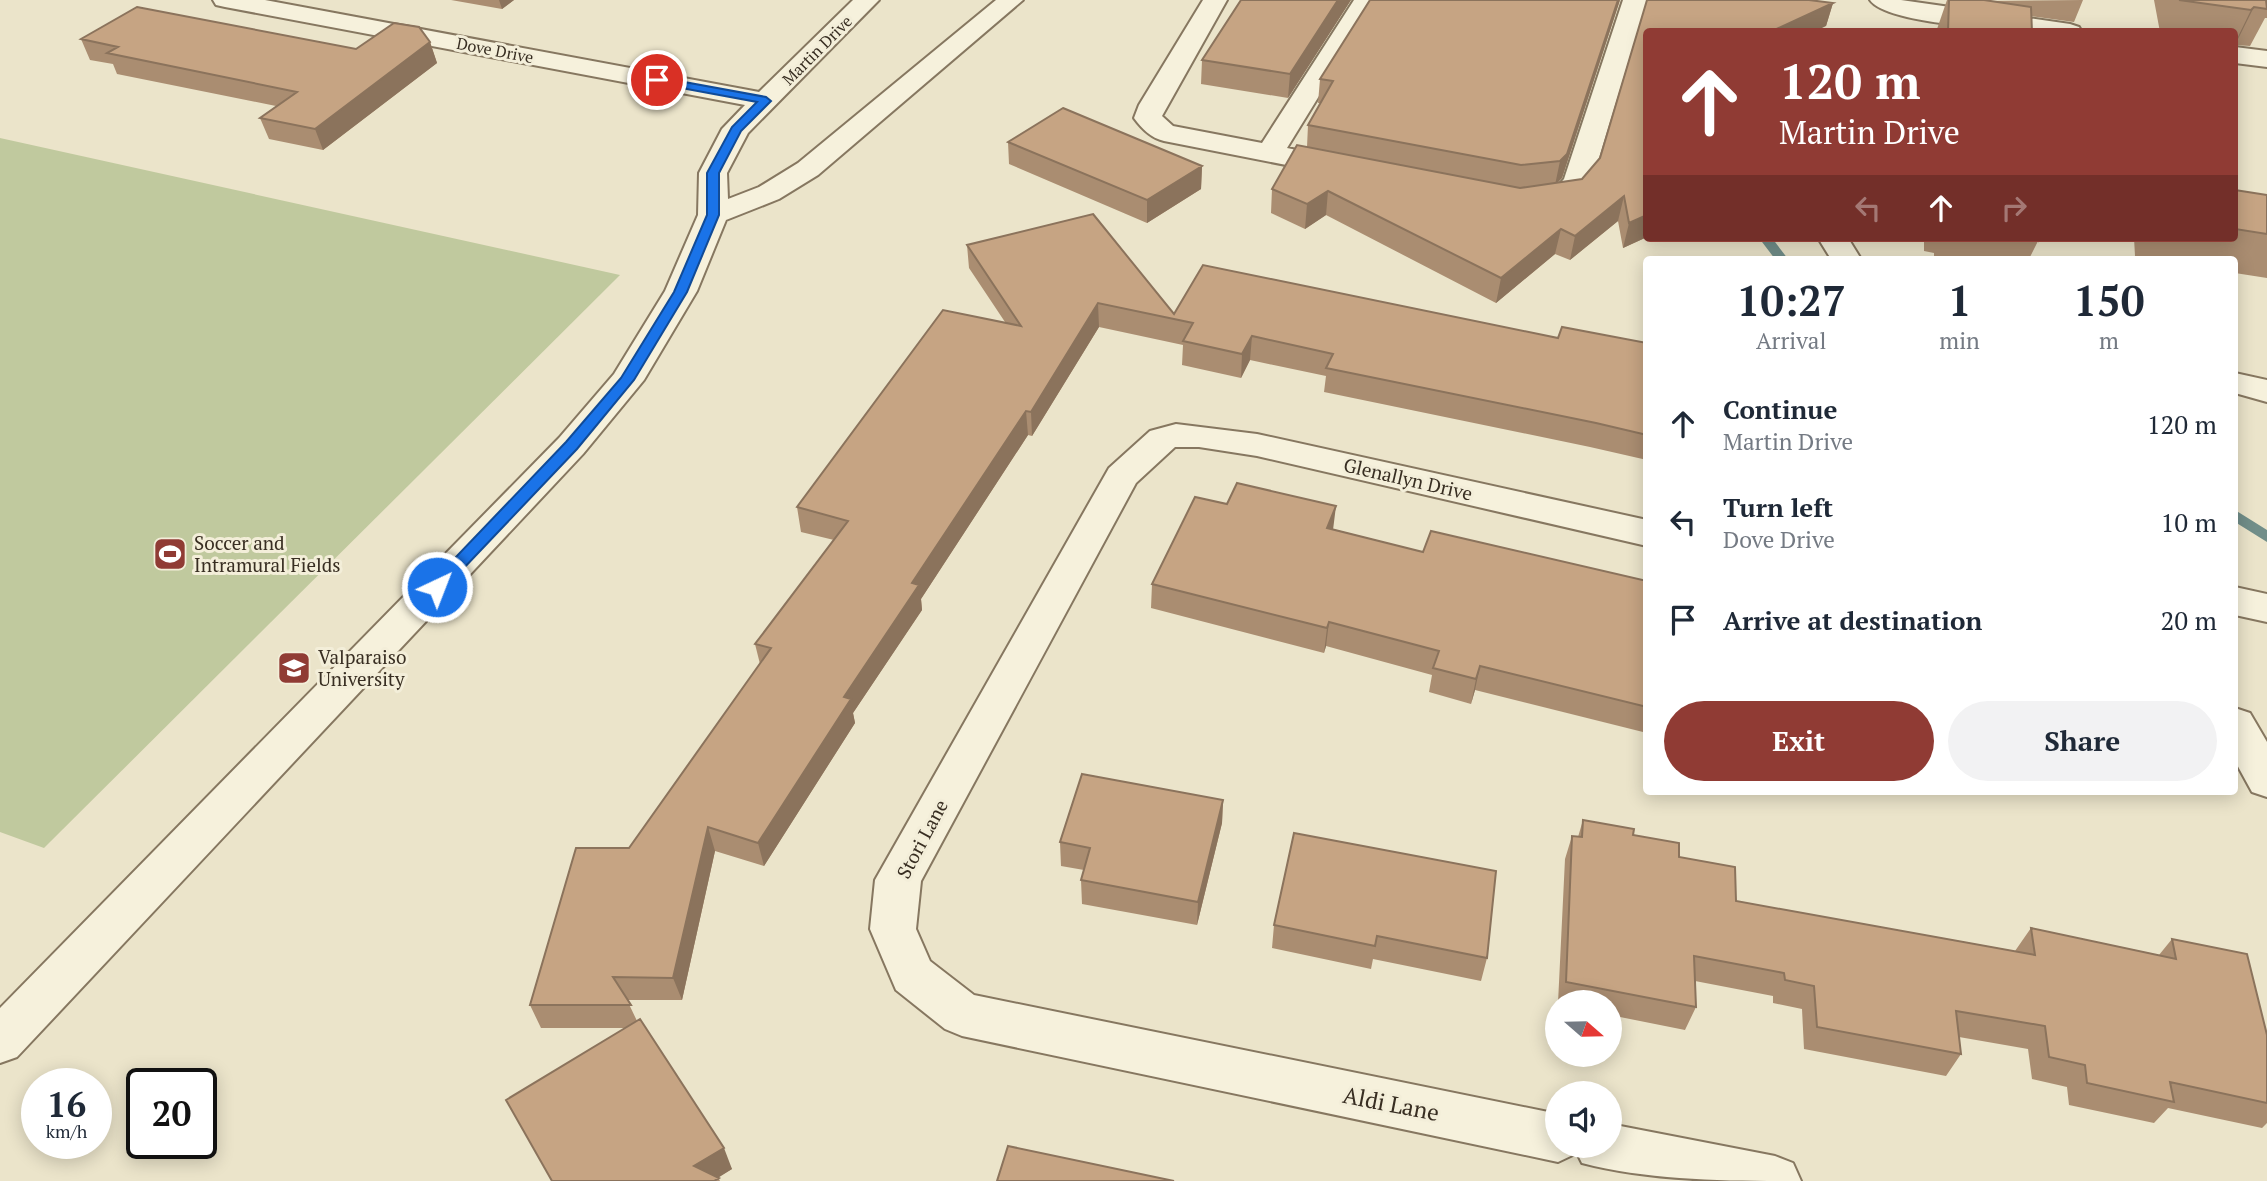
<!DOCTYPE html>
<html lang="en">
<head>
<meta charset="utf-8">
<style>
  :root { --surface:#fff; --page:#f2f2f3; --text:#1f2937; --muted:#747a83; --accent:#903b34 }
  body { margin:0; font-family:"PT Serif",serif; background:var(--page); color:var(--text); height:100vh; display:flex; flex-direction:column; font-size:26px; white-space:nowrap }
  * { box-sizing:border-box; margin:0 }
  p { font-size:23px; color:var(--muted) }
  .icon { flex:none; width:38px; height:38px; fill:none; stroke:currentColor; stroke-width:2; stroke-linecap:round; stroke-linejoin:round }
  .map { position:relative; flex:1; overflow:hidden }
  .details { position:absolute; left:1643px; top:256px; width:595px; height:539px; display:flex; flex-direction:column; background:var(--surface); border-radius:7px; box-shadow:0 4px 18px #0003 }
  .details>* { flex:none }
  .top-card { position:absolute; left:1643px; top:28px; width:595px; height:214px; border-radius:7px; box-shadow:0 4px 18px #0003; background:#903b34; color:#fff; overflow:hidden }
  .needle { width:46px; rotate:110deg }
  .buttons { position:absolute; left:1545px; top:990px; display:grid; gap:14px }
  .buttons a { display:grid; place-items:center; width:77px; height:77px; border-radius:50%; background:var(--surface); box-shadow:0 4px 18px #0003; font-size:35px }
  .speed { position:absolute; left:21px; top:1068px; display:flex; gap:14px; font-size:35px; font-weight:700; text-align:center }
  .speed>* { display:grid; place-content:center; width:91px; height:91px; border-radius:50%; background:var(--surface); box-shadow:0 4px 18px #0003; line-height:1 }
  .speed small { font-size:18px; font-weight:400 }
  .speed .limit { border:4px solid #111; border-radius:10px; background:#fff; color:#111 }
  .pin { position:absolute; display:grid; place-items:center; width:60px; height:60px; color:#fff; margin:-30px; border:4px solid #fff; border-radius:50%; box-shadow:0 2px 7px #0007 }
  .me { position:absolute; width:77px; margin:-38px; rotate:43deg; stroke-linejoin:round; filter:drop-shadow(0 0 5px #0008) }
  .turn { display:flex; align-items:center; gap:24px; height:147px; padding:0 21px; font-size:32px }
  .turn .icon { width:91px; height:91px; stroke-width:2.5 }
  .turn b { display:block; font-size:49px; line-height:60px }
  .lanes { display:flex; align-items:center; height:66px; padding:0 21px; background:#0003; justify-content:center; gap:35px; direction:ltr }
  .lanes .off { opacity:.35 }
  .eta { display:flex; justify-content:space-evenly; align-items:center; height:119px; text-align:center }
  .eta b { font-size:42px; font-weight:700; line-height:49px }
  .primary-button { display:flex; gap:14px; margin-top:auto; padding:14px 21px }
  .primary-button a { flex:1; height:80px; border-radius:42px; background:var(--accent); color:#fff; font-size:28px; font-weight:700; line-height:80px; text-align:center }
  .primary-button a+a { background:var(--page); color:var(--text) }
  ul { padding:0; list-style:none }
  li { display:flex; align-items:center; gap:21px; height:98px; padding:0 21px }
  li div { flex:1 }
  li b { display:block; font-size:26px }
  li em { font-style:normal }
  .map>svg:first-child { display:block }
  .green { fill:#c0c99e }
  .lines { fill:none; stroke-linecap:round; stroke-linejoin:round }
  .stream { fill:#718e89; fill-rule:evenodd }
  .minor-casing { stroke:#867760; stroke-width:4 }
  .minor { fill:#f6f1dc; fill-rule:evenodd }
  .wall { fill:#aa8d71 }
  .shaded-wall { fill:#8b735c }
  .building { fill:#c6a483; stroke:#8b735c; stroke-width:2 }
  .route { fill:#1a73e8; stroke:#114b97; stroke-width:2 }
  .labels { text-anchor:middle; stroke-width:6; stroke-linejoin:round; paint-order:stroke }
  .far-street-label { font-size:16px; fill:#382e22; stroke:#f3eed9 }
  .street-label { font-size:19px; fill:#382e22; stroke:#f3eed9 }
  .poi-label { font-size:19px; fill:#382e22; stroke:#f3eed9; text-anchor:start }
  .near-street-label { font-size:23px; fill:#382e22; stroke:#f3eed9 }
</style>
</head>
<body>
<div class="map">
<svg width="2267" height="1181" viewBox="0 0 2267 1181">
  <rect width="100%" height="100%" fill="#ebe4ca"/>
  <path class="green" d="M0 138 620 275 44 848 0 832Z"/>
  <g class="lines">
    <path class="stream" d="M1759 238H1772L1788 259H1775Z
      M2235 510 2267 530V542L2235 522Z"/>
    <defs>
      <path id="minor" d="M213 0H265L759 92 853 0H879L748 133 727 173 728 199 759 187 798 163 996 0H1023L818 175 779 199 726 220 697 291 644 380 583 454 17 1057 0 1063V1008L559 438 614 374 665 291 698 215 699 173 722 129 745 105 225 7 216 5Z
        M1203 0H1227L1162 116 1173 126 1262 143 1354 0H1378L1287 148 1352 161 1356 167 1352 173 1342 176 1164 141C1151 138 1142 129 1134 118L1139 105Z
        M1623 0H1647L1592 181 1575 202 1535 208 1525 205 1520 199 1525 193 1556 188 1564 179Z
        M1870 0H1901L2070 24 2079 27 2082 32C2046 32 1889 28 1870 0Z
        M2235 47 2267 51V67L2235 63Z
        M1818 238H1848L1861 259H1831Z
        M2235 373 2267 380V402L2235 393Z
        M1176 424 1257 434 1647 520V546L1257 456 1199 447H1175L1136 483 921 881 916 929 930 961 974 995 1558 1114V1146H1610V1124L1775 1156 1793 1163 1801 1181C1729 1181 1651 1181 1582 1163L1577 1153 1558 1162 962 1036 945 1029 896 990 870 929 875 880 1109 468 1150 431Z
        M2235 587 2267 594V622L2235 615Z
        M2235 708 2250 713 2267 742V797L2252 792 2235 761Z"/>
    </defs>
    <use href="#minor" class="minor-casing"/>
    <use href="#minor" class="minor"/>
  </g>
  <path class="wall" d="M451 0H514L502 9Z
    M1241 0H1351L1288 98 1201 84 1202 60Z
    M1370 0H1620L1562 178 1557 183 1582 179 1600 158 1647 0 1833 3 1826 26 1647 32V237L1623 248 1618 221 1570 260 1555 254 1496 303 1326 215 1305 229 1271 213 1272 189 1307 147 1308 125 1321 103H1318L1320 79Z
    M1947 0 1989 1 2083 0 2074 22 2031 16 2032 32H1936Z
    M2154 0H2267V18H2265L2250 46 2235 45V32H2160Z
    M81 39 356 49 430 42 437 63 323 150 269 139 260 118 276 106 117 74 113 64 90 60Z
    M1008 142 1202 166 1201 189 1147 223 1009 164Z
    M2235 190 2267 195V278L2235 273V259H2152L2135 256 2134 238H2235Z
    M1924 238H2038V241L2029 259H1934V253L1924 251Z
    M967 245 1174 314 1647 343V460L1590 447 1324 392 1326 376 1250 360 1241 378 1182 365 1183 345 1099 327 1032 436 1028 435 921 599 922 610 853 713 855 723 764 866 715 851 682 1000H627L637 1021 732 1169 718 1177 720 1181H552L626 1028H541L530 1005 629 848 760 664 755 644 834 540 801 532 797 507 1005 322 969 268Z
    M1333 529 1423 552 1647 581V733L1475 690 1471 704 1429 692 1432 675 1326 646 1324 653 1151 608 1152 584Z
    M1223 800 1222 823 1197 925 1082 904 1081 880 1084 870 1061 866 1060 842Z
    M1583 820 1633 835 1679 857 1736 901 2015 951 2031 928 2159 955 2172 939 2267 1035V1123L2262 1128 2168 1108 2154 1123 2069 1105 2067 1087 2032 1079 2028 1049 1959 1037 1961 1054 1946 1076 1804 1049 1802 1009 1773 1003V996L1695 981 1696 1007 1685 1030 1610 1015V1003H1558L1565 859 1572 836 1578 837Z
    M1294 833 1487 958 1481 981 1373 959 1371 969 1272 948 1274 925Z"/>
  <path class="shaded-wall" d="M499 0H514L502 9Z
    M1338 0H1351L1288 98 1290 74Z
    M1618 0H1620L1562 178 1555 185 1560 161Z
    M1833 3 1826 26 1814 32H1770Z
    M2254 7 2235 45V43L2251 10Z
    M430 42 437 63 323 150 315 129Z
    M1202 166 1201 189 1147 223V200Z
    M1328 191 1326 215 1305 229 1307 204Z
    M1624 196 1618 221 1570 260 1575 236Z
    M1647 215V237L1623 248 1629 223Z
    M1561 229 1555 254 1496 303 1501 278Z
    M1098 303 1099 327 1032 436 1031 412Z
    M1252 336 1250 360 1241 378 1242 354Z
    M1026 411 1028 435 921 599 922 610 853 713 855 723 764 866 758 843 912 583Z
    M1336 506 1333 530 1327 528Z
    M1329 622 1326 646 1324 653 1327 628Z
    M1480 666 1475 690 1471 704 1476 679Z
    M1223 800 1222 823 1197 925 1198 902Z
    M708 827 715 851 682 1000 673 978Z
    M724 1148 732 1169 713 1181 694 1166Z"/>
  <path class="building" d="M1241 0H1338L1290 74 1202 60Z
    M1370 0H1618L1567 154 1560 161 1521 165 1308 125 1333 81 1320 79Z
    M1647 0H1809L1833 3 1770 32H1647V215L1629 223 1624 196 1575 236 1561 229 1501 278 1328 191 1307 204 1272 189 1297 145 1520 188 1582 179 1600 158Z
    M1949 0H1984L2031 7 2032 32H1948Z
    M2179 0H2266L2267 9 2254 7 2251 10Z
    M137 7 356 49 394 23 419 27 430 42 315 129 260 118 297 92 107 53 118 47 81 39Z
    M1063 108 1202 166 1147 200 1008 142Z
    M2235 190 2267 195V234L2235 229Z
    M1093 214 1174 314 1203 265 1558 338 1562 327 1647 343V435L1596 423 1326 368 1333 354 1252 336 1242 354 1183 341 1193 323 1098 303 1031 412 1026 411 912 583 919 585 844 697 851 699 758 843 708 827 673 978 613 977 631 1005H530L576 848H629L771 648 755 644 848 521 797 507 943 310 1021 326 967 245Z
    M2022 238H2038V241Z
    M1237 483 1336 506 1327 528 1423 552 1431 531 1647 581V707L1480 666 1476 679 1433 668 1439 651 1329 622 1327 628 1152 584 1195 497 1227 504Z
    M1082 774 1223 800 1198 902 1081 880 1090 848 1060 842Z
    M1583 820 1634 829 1633 835 1679 843V857L1735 867 1736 901 2035 955 2031 928 2176 959 2172 939 2247 954 2267 1035V1103L2170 1082 2174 1102 2087 1083 2085 1065 2049 1057 2045 1026 1956 1011 1961 1054 1817 1027 1814 986 1785 980 1784 973 1694 956 1696 1007 1566 982 1572 836 1582 837Z
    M1294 833 1496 871 1487 958 1377 936 1375 946 1274 925Z
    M640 1019 724 1148 694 1166 719 1178 714 1181H552L506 1100Z
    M1008 1146 1174 1181H997Z"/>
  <path class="route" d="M657 77 766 97 771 101 741 131 719 173V215L687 292 634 380 577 449 442 591H431L429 587 431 583 566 442 621 378 674 292 707 215V173L732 127 757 102 654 83V78Z"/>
  <defs>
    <symbol id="stadium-square" viewBox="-11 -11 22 22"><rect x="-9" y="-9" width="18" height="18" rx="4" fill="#903b34" stroke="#f3eed9"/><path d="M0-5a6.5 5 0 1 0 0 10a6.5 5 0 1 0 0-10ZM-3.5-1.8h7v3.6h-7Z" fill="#fff"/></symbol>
    <symbol id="university-square" viewBox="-11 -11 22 22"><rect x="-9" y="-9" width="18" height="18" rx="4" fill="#903b34" stroke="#f3eed9"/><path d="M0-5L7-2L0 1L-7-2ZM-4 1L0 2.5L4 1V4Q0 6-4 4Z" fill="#fff"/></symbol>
  </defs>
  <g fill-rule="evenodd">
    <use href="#stadium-square" x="151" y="535" width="38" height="38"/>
    <use href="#university-square" x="275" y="649" width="38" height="38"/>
  </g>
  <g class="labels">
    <g class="far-street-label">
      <text transform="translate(495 50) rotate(11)" y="6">Dove Drive</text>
      <text transform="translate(817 50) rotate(-45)" y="6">Martin Drive</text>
    </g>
    <g class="street-label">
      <text transform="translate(1408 479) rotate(13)" y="7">Glenallyn Drive</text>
      <text transform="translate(922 839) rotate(-62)" y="7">Stori Lane</text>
    </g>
    <g class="poi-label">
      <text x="194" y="550">Soccer and<tspan x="194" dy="22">Intramural Fields</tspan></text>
      <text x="318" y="664">Valparaiso<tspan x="318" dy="22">University</tspan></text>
    </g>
    <g class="near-street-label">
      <text transform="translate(1391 1104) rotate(11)" y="8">Aldi Lane</text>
    </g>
  </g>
</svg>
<div class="buttons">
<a><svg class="needle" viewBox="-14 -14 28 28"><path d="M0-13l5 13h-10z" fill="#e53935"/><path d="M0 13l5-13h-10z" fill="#747a83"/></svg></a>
<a><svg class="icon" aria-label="sound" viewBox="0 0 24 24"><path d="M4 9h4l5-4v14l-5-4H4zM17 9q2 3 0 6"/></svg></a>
</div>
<div class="speed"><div>16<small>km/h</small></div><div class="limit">20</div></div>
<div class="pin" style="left:657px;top:80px;background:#d93025"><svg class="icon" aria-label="arrive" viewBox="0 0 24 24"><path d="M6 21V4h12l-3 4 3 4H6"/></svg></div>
<svg class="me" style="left:437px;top:587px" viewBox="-20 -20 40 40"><circle r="17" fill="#1a73e8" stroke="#fff" stroke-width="3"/><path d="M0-11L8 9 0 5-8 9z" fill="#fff"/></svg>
<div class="top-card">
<div class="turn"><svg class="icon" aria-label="ahead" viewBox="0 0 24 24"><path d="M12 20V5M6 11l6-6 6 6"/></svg><div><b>120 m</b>Martin Drive</div></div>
<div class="lanes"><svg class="icon off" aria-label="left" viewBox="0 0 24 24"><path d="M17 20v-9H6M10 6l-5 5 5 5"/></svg><svg class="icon" aria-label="ahead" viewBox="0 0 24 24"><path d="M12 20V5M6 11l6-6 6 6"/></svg><svg class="icon off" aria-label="right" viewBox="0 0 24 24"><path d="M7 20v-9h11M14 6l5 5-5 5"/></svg></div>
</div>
<section class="details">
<div class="eta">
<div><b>10:27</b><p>Arrival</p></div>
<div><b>1</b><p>min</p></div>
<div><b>150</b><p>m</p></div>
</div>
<ul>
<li><svg class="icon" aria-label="ahead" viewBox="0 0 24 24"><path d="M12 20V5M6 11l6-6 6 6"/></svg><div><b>Continue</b><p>Martin Drive</p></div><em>120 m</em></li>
<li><svg class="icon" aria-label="left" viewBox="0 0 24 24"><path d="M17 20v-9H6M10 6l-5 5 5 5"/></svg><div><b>Turn left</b><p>Dove Drive</p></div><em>10 m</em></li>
<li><svg class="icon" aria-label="arrive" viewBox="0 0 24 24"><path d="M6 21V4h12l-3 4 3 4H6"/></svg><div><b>Arrive at destination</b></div><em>20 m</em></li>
</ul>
<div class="primary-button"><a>Exit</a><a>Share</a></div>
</section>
</div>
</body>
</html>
